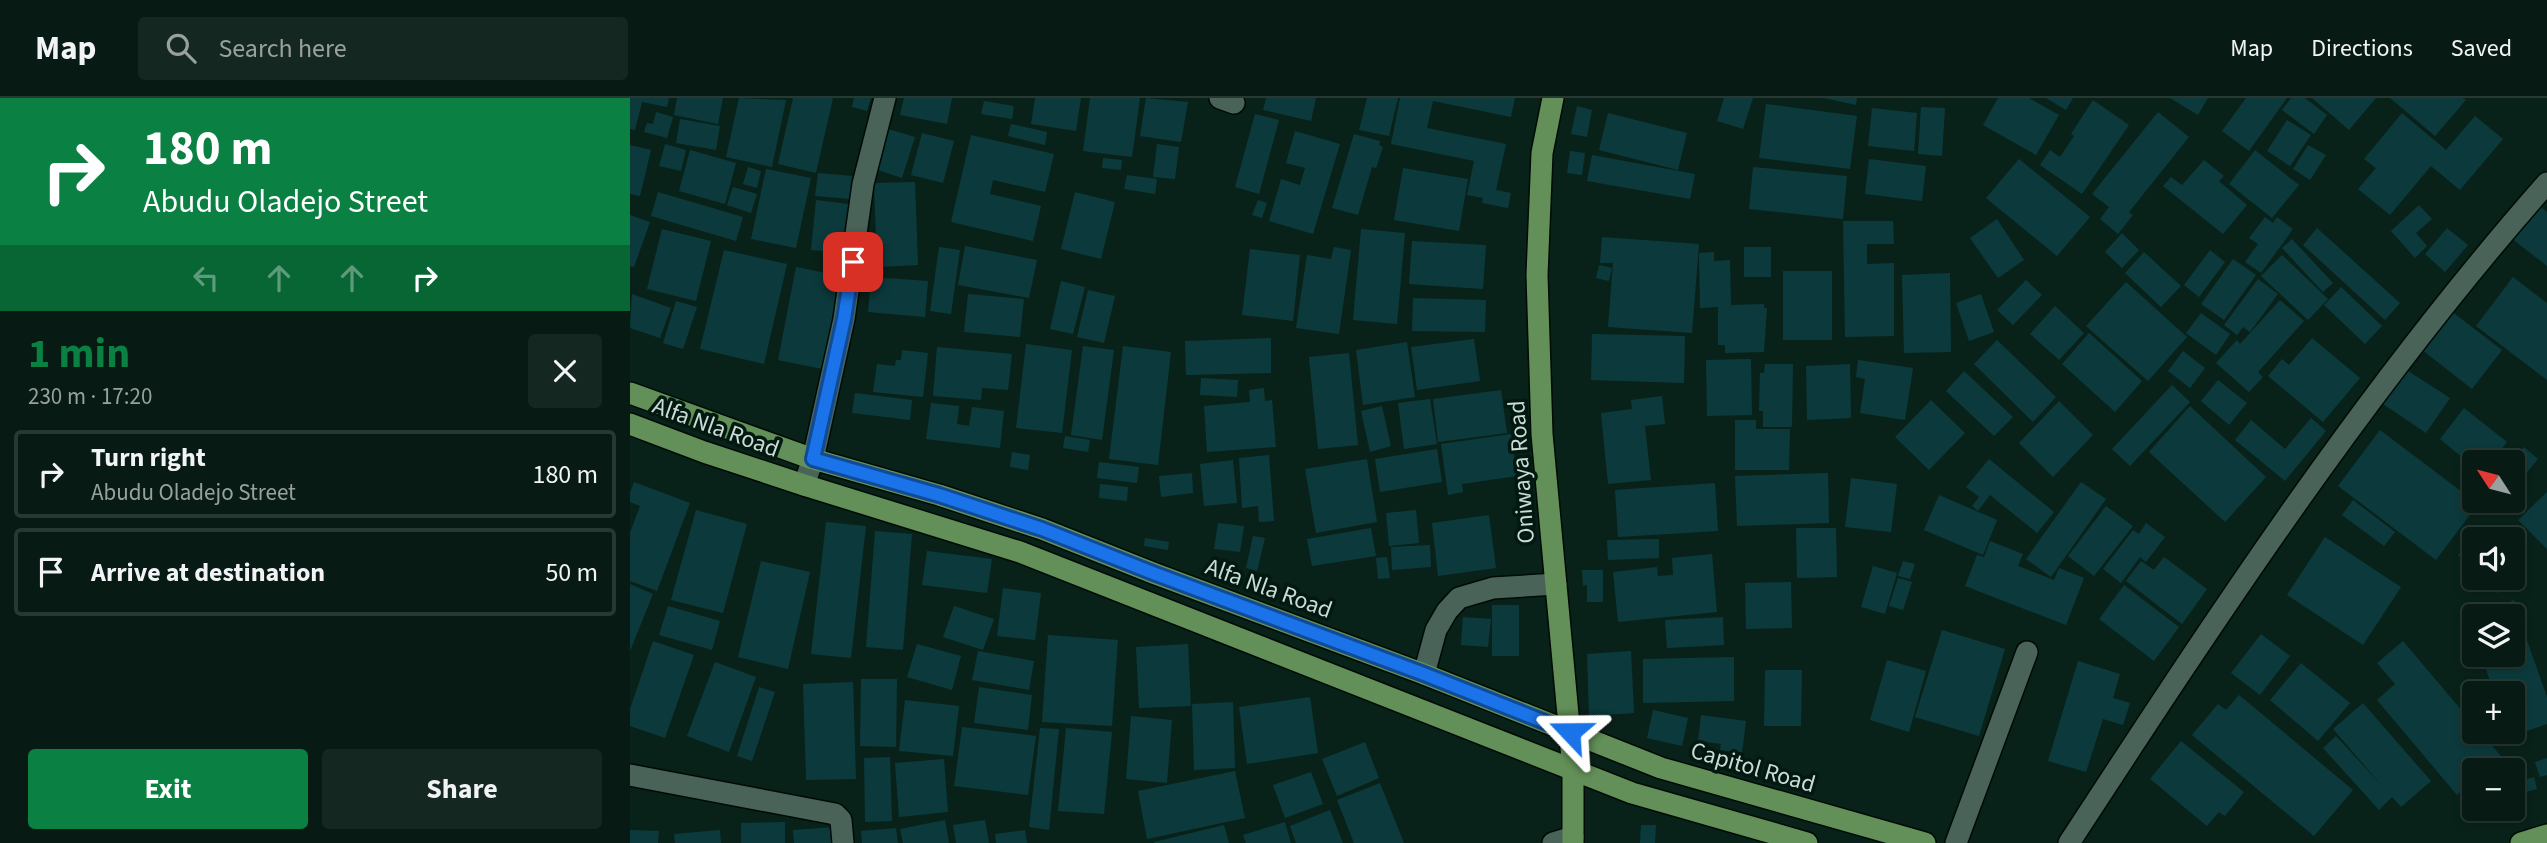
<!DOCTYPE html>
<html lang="en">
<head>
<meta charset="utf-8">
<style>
  :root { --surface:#071a13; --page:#152721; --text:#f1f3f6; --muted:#98a1a0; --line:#283833; --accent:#0b8043 }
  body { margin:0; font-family:"Source Sans 3",sans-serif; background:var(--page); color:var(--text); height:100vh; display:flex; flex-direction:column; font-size:26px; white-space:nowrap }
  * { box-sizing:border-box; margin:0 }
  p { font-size:23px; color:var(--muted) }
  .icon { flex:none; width:38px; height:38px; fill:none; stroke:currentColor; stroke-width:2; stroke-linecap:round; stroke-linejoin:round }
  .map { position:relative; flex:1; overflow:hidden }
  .sheet { display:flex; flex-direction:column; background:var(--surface); width:630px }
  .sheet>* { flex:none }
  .hud { background:#0b8043; color:#fff; overflow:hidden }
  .needle { width:46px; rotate:306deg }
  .controls { position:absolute; left:1832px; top:352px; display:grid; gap:14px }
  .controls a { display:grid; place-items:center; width:63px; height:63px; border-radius:7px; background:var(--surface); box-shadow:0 4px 10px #0003,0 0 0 2px var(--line); font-size:35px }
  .pin { position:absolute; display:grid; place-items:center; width:60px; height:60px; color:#fff; margin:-30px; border-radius:14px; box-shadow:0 4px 10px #0006 }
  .me { position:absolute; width:77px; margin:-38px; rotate:293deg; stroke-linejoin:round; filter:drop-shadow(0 0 5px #0008) }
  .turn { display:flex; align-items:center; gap:24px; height:147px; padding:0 28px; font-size:32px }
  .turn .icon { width:91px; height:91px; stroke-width:2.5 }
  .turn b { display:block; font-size:49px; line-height:60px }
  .lanes { display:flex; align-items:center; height:66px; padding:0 28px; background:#0003; justify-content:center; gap:35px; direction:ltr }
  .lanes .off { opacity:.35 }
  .round { display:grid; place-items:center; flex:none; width:74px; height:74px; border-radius:7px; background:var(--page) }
  .headline { display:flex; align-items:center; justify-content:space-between; height:119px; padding:0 28px }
  h1 { font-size:42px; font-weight:700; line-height:52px; color:var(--accent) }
  .action { display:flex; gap:14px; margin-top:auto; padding:14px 28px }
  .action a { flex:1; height:80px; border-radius:7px; background:var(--accent); color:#fff; font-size:28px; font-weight:700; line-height:80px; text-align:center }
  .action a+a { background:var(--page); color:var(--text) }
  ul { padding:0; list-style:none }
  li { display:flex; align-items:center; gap:21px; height:88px; margin:0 14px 10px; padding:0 14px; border:4px solid var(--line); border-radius:7px }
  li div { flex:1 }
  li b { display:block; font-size:26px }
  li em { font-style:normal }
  header { display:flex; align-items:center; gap:42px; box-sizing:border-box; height:98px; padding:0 35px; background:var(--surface); border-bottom:2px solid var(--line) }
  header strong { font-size:33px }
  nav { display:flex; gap:38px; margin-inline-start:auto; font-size:24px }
  .search { width:490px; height:63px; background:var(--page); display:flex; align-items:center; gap:18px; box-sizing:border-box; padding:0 24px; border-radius:7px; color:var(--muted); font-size:26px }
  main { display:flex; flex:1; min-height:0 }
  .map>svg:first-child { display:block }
  .building { fill:#0c3a3c }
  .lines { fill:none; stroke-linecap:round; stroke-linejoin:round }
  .minor-casing { stroke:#000b05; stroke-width:24 }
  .major-casing { stroke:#000b05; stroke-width:24 }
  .minor { stroke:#496358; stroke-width:21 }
  .major { stroke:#639058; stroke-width:21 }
  .route-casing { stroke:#114b97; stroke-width:18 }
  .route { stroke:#1a73e8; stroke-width:12 }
  .labels { text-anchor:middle; stroke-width:7; stroke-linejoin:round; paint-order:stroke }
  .street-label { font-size:24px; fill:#ccdbd4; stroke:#011910 }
</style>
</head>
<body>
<header>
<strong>Map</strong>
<div class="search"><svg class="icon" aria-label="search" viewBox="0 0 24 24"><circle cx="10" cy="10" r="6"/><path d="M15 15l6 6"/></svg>Search here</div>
<nav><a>Map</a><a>Directions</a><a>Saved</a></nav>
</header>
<main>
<section class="sheet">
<div class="hud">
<div class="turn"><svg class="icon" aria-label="right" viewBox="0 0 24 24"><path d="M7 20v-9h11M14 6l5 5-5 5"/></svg><div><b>180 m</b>Abudu Oladejo Street</div></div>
<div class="lanes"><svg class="icon off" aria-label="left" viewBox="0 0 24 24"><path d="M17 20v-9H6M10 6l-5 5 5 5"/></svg><svg class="icon off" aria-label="ahead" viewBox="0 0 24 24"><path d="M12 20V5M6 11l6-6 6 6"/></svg><svg class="icon off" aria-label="ahead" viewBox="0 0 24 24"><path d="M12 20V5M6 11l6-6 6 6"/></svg><svg class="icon" aria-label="right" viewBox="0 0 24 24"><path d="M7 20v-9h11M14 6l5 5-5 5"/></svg></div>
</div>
<div class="headline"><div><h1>1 min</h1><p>230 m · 17:20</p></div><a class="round"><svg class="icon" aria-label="close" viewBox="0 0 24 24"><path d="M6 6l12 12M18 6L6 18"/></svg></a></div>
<ul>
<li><svg class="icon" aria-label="right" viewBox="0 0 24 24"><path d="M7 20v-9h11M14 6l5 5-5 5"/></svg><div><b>Turn right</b><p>Abudu Oladejo Street</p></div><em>180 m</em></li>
<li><svg class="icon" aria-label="arrive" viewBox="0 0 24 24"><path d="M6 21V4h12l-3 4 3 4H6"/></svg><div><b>Arrive at destination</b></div><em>50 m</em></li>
</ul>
<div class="action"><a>Exit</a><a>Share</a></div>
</section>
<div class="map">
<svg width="1917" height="745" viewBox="0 0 1917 745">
  <rect width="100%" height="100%" fill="#092219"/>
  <path class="building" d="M0 0H39L37 9 12 4 5 32 0 31Z
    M47 0H93L88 26 44 17Z
    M109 0 156 2 142 69 96 59Z
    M163 0H203L186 75 148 66Z
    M224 0H241L237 13 222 9Z
    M274 0H322L317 26 270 17Z
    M405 0H451L446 33 401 26Z
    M460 0H510L502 59 453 53Z
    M516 0 558 4 551 44 510 38Z
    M636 0H686L681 23 633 12Z
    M737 0H768L759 38 729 32Z
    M770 0H885L881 19 803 3 797 30 876 46 866 92 881 95 878 110 852 105 853 100 837 97 844 63 761 46Z
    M1094 0H1123L1113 31 1087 23Z
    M1194 0H1227L1226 7Z
    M1368 0H1399L1429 17 1406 57 1353 27Z
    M1416 0H1443L1436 12Z
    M1540 0H1578L1568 17Z
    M1616 0H1657L1619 53 1592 33Z
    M1661 0H1675L1697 17 1684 36 1652 12Z
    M1682 0H1746L1719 32Z
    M1760 0H1833L1836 2 1805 38Z
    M1463 2 1499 27 1452 96 1410 67 1420 52 1430 59 1444 38 1441 36Z
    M354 3 384 8 382 21 351 16Z
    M1136 6 1227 18 1220 71 1129 60Z
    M947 8 962 12 957 39 941 36Z
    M1291 9 1315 10 1312 58 1288 56Z
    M1242 10 1287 15 1284 53 1238 48Z
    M26 14 43 19 37 40 14 34 17 25 23 26Z
    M1528 14 1559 39 1499 114 1503 117 1488 136 1470 121 1479 109 1462 96Z
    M978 15 1057 35 1048 72 969 52Z
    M1772 15 1816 52 1845 18 1873 41 1830 92 1801 68 1760 117 1728 91 1746 70 1734 61Z
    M625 16 649 22 629 96 605 89Z
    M50 21 90 28 86 52 46 45Z
    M1657 22 1681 37 1660 68 1637 53Z
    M381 26 417 34 415 47 378 38Z
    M255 30 285 39 272 80 242 70Z
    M665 33 710 46 683 136 639 123 651 81 670 87 675 70 656 65Z
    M292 35 324 43 313 85 281 77Z
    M724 36 750 43 749 47 753 49 746 70 742 69 728 117 702 110Z
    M341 37 424 56 415 94 363 82 360 96 411 108 403 143 321 124Z
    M35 46 56 52 51 73 29 68Z
    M527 46 549 49 545 81 523 79Z
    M0 47 21 52 10 98 0 96Z
    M1678 47 1696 57 1680 82 1663 71Z
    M60 52 106 65 95 106 49 93Z
    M1625 52 1669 87 1642 120 1599 86Z
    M940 53 955 55 952 77 937 75Z
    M962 57 1065 76 1060 101 957 83Z
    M473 60 492 62 491 72 472 70Z
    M1239 61 1296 68 1292 103 1235 96Z
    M1389 61 1460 119 1427 158 1356 100Z
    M1574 62 1594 78 1589 83 1617 107 1593 136 1533 88 1541 79 1552 87Z
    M118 69 131 73 127 90 113 86Z
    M1123 69 1217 78 1213 121 1119 111Z
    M773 70 838 81 829 133 764 122Z
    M136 71 181 80 166 150 121 141Z
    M188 75 222 78 220 101 185 98Z
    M497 77 527 81 525 96 494 91Z
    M285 84 288 167 247 169 244 85Z
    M103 89 127 96 121 115 97 107Z
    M28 94 113 119 106 143 21 118Z
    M445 94 485 104 471 161 431 151Z
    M186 102 226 107 220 156 181 152Z
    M628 102 637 105 632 120 622 117Z
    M1907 106 1917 114V168L1881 140Z
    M1789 107 1802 121 1786 135 1797 148 1785 160 1761 133Z
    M0 117 20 124 4 169 0 168Z
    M1635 119 1643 125 1647 119 1663 131 1631 175 1615 164 1628 146 1619 140Z
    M1367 121 1394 162 1368 180 1340 140Z
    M1213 123H1263L1264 146H1237V166L1264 165V238L1215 239Z
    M1687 130 1770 205 1755 222 1673 147Z
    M1817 130 1838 147 1815 174 1795 156Z
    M32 131 81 143 66 203 17 191Z
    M731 131 775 135 767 226 723 222Z
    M1492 135 1509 152 1492 170 1475 154Z
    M972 139 1069 146 1062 235 978 229 983 165H970Z
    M1662 141 1703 185 1693 194 1652 150Z
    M782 143 856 147 853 191 779 186Z
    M335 148 407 162 399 200 328 187Z
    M309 149 330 152 321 216 300 213Z
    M704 149 721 152 709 236 666 230 677 157 701 161Z
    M1114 149H1141V179H1114Z
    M620 151 670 157 663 223 612 217Z
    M94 152 157 166 134 266 70 251Z
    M1580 152 1595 164 1569 199 1554 187Z
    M1084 154V163L1100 162 1101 207 1134 206V210H1137L1134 254 1095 255V247H1088V209L1070 210 1069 155Z
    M1514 154 1551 188 1531 209 1495 175Z
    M1652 157 1698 201 1678 222 1631 178Z
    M1603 161 1626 177 1594 222 1571 206Z
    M969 167 982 170 979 183 966 180Z
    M166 169 211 178 192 271 148 262Z
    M1153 173H1202V242H1153Z
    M1320 175 1321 254 1274 255 1272 177Z
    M241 179 298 183 295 219 238 214Z
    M1883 179 1917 205V282L1846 228Z
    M1628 181 1648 196 1620 234 1613 229 1607 237 1594 227Z
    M1396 182 1412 197 1383 227 1367 212Z
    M431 183 455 189 443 236 420 231Z
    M1496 184 1557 239 1518 283 1456 228Z
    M1711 189 1752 228 1735 246 1694 207Z
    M458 192 485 198 474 245 447 239Z
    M2 196 41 210 30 240 0 230Z
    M338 196 394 201 390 239 334 234Z
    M1351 196 1364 234 1339 243 1326 205Z
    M783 200 856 202 855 234 782 233Z
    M1650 202 1674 223 1628 274 1633 279 1619 294 1586 265 1607 242 1610 246Z
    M46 203 67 209 53 251 33 245Z
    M1425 208 1454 235 1429 262 1400 236Z
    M1821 213 1872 252 1842 291 1791 251Z
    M1571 215 1600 236 1586 257 1556 235Z
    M1459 235 1512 283 1485 314 1432 266Z
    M962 236 1055 238 1054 285 961 282Z
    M641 240V275L556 277 555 243Z
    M1682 240 1730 280 1693 324 1638 278 1652 261 1659 267Z
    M844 241 850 283 787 292 781 249Z
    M1367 242 1426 299 1403 324 1344 266Z
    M777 244 785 299 733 307 726 252Z
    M396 246 442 252 432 335 386 330Z
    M453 248 484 252 472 342 441 337Z
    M493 248 541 254 528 367 479 361Z
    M307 249 382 256 378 292 352 290 351 302 303 298Z
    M272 252 298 255 293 299 243 294 247 266 265 268 266 262H271Z
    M1553 253 1575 270 1560 290 1538 273Z
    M719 255 728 347 688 351 679 259Z
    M1121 261 1122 317 1077 318 1076 262Z
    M1228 262 1283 270 1275 322 1230 315 1235 281 1226 279Z
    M1135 266H1163L1162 329H1133V313H1129L1130 275H1134Z
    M1220 266 1221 320 1177 322 1176 268Z
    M1772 269 1820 300 1796 335 1750 304Z
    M1334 273 1383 319 1364 338 1316 293Z
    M571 280 608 282 607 299 570 297Z
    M1588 282 1617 305 1599 327 1571 303Z
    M1542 287 1560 304 1500 368 1482 351Z
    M634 290 635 303 642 302 646 349 577 354 574 308 620 304 619 292Z
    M871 292 877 335 808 344 803 301Z
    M225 295 282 302 280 322 222 315Z
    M1032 298 1035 326 1015 328 1021 382 978 386 971 315 1002 311 1001 302Z
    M800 301 807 346 774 351 768 305Z
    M1301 302 1335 335 1299 372 1265 339Z
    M1429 303 1463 337 1423 379 1389 345Z
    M301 305 329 308 327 326 339 328 342 309 374 313 370 350 296 341Z
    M752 308 761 348 740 354 731 313Z
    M1560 308 1636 379 1595 424 1519 354Z
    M1834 310 1877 344 1861 364H1844V369L1810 341Z
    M1681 320 1696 333 1655 383 1605 342 1621 322 1655 351Z
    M1105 322H1126V331H1160L1159 372H1105Z
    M1750 332 1848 406 1806 462 1708 388Z
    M881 336 887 378 832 386 833 394 818 397 811 346Z
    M435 338 460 342 458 354 433 350Z
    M1894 349 1908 361 1883 391V364H1881Z
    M807 351 812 384 750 394 745 361Z
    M382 354 400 357 398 372 380 369Z
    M639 357 644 423 629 424 628 408 612 410 609 360Z
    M737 361 747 424 686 435 675 371Z
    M1359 361 1424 414 1407 435 1360 397 1348 413 1342 408 1349 399 1336 389Z
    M603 362 607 405 574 408 570 366Z
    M469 364 509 369 507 385 467 380Z
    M562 375 563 395 531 399 529 378Z
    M1198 375 1199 425 1107 428 1105 378Z
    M1221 380 1267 386 1261 434 1215 429Z
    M4 384 60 405 27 493 0 483V435L10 408 0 404V395Z
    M1451 384 1476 401 1421 479 1396 461Z
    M1085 385 1088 433 988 439 985 392Z
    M470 386 498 389 497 403 469 400Z
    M1917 394V451L1888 422Z
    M1309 397 1367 422 1353 457 1294 432Z
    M1723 402 1765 434 1754 448 1712 417Z
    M1476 408 1503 428 1464 478 1438 458Z
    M66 412 117 426 93 515 41 502Z
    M786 412 789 445 759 448 756 415Z
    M859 417 866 470 808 478 802 425Z
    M196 424 236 428 221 560 181 556Z
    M588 425 614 428 610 454 584 451Z
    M1516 425 1535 439 1516 464 1510 459 1491 485 1473 471 1503 432 1509 436Z
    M1857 428 1871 441H1844V473L1828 457Z
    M741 430 746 458 682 468 677 441Z
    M1166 430H1206L1207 479 1167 480Z
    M245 433 282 436 273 552 236 549Z
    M623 438 635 440 627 473 616 470Z
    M1695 439 1771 489 1733 547 1657 497Z
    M515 440 539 444 538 452 514 448Z
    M1029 441V460L978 462 977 442Z
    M1360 443 1393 456 1388 468 1424 482 1429 470 1454 480 1436 527 1335 488 1347 457 1354 459Z
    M800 447 801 469 762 472 761 449Z
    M297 453 362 461 357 495 292 487Z
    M1883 453 1895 465 1883 478Z
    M1082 456 1087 514 988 524 983 474 1027 469 1028 478 1043 477 1042 460Z
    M757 459 760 480 748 481 746 460Z
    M1534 459 1577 491 1552 526 1496 483 1511 463 1524 472Z
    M131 463 180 474 158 571 108 559Z
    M1273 463 1285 466 1280 481 1268 478Z
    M1243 468 1267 475 1255 516 1231 509Z
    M952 472H973V504H957V487L953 488Z
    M620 475 631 478 626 494 616 491Z
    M1268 480 1282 484 1273 512 1259 508Z
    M1851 480H1881L1867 495Z
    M1161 484 1162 530 1116 531 1115 485Z
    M0 486 23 496 0 553Z
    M1494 487 1549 529 1524 563 1469 521Z
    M373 490 411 495 405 542 367 538Z
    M1884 502 1892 519 1883 523V518H1850Z
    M862 507H889V558H862Z
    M38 508 90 523 82 552 29 537Z
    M324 508 364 521 353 552 313 539Z
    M833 519 861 521 858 549 831 547Z
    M1093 519 1094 547 1037 550 1035 522Z
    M1893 531 1917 599V626L1879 639 1877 634H1883V595H1864L1851 556H1883V535Z
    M1312 532 1375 551 1349 638 1285 619Z
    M1631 536 1660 558 1630 597 1601 575Z
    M418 537 488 542 482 628 412 624Z
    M23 543 64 557 35 640 0 628V611Z
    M1773 543 1844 627V634H1850L1872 659 1857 672H1844V682L1827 697 1747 602 1765 586 1747 565Z
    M287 546 331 558 322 592 277 579Z
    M558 546 561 608 509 610 506 549Z
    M348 553 404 563 399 592 342 582Z
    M1001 553 1004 615 959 618 957 556Z
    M1104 559V603L1013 605V561Z
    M1257 562 1296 573 1279 634 1240 622Z
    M1448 563 1490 576 1483 600 1500 605 1493 627 1473 621 1456 674 1418 663Z
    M85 564 126 579 99 654 57 638Z
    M1671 565 1720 605 1688 643 1640 602Z
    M1135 572H1172L1171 628H1134Z
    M231 581H267L266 649 230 648Z
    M223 584 226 681 176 682 173 586Z
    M129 589 145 594 122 663 107 658Z
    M349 589 402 597 398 632 344 625Z
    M1609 597 1723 692 1684 738 1562 637 1588 606 1596 612Z
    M680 599 688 655 617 666 609 609Z
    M275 602 329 608 323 658 269 653Z
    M603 604 605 670 564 672 562 606Z
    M1733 605 1801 683 1771 709 1762 699 1749 712 1693 650 1706 638 1753 689 1703 631Z
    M1023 612 1058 620 1052 648 1017 640Z
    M1071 617 1116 623 1112 655 1090 652 1091 646 1068 643Z
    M501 618 542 622 537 685 496 681Z
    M332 629 406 638 398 697 324 688Z
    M410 630 429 631 419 732 399 729Z
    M436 630 482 634 474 716 428 713Z
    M1551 643 1614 694 1595 718 1589 714 1577 728 1520 681Z
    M735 644 749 680 707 698 692 661Z
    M260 659 262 723 235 724 234 660Z
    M1917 660V677L1910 679 1905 664Z
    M314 661 318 714 269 719 265 665Z
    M605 673 615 720 517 741 508 693Z
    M681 674 693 706 655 720 643 687Z
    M1904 679 1907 691 1895 694 1892 683Z
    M750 685 774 745H724L707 702Z
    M700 712 713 745H666L660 728Z
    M315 722 319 745H273L270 731Z
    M355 722 359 745H326L323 727Z
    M155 724V745H111V725Z
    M655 724 661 745H616L613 737Z
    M594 727 599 745H524V744Z
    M1011 727H1026L1025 745H1010Z
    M205 729 206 745H164L163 732Z
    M266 730 268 745H232L231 733Z
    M0 732 29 733 28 745H0Z
    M90 732 91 745H45L44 736Z
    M395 732 397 745H366L365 736Z"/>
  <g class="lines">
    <defs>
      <path id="minor" d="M590 0 604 5
        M174 387 183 361 214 221 233 86 255 0
        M794 576 806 532 817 513 829 500 863 490 926 486
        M0 677 205 716 211 722 213 745
        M923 745 943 739
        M1326 745 1397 554
        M1439 745C1587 518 1737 289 1917 85"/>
      <path id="major" d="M923 0 912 55 907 177 912 336 943 671V745
        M0 295 183 361 309 397 412 431 523 475 794 576 1031 670 1295 745
        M0 326 74 354 174 387 390 454 1002 695 1177 745
        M1891 745 1917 737"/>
    </defs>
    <use href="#minor" class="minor-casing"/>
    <use href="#major" class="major-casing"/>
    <use href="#minor" class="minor"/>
    <use href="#major" class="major"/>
  </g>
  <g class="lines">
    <defs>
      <path id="route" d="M223 164 214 221 183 361 309 397 412 431 523 475 794 576 940 634"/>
    </defs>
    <use href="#route" class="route-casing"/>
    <use href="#route" class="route"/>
  </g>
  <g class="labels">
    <g class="street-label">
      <text transform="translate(86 329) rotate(20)" y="8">Alfa Nla Road</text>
      <text transform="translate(891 374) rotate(-94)" y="8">Oniwaya Road</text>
      <text transform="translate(639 490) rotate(20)" y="8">Alfa Nla Road</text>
      <text transform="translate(1123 669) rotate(16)" y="8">Capitol Road</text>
    </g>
  </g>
</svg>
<div class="controls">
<a><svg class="needle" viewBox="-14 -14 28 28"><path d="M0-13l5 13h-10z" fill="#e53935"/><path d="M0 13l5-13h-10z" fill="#98a1a0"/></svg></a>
<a><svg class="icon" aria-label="sound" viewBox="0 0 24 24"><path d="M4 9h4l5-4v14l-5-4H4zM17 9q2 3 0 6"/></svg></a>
<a><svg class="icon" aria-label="layers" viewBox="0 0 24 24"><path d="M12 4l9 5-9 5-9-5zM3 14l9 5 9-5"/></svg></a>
<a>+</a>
<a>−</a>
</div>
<div class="pin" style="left:223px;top:164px;background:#d93025"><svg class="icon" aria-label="arrive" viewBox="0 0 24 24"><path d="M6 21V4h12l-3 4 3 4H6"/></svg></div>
<svg class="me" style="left:940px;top:634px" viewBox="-20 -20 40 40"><path d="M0-17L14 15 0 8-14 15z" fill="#1a73e8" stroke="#fff" stroke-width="4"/></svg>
</div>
</main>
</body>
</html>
